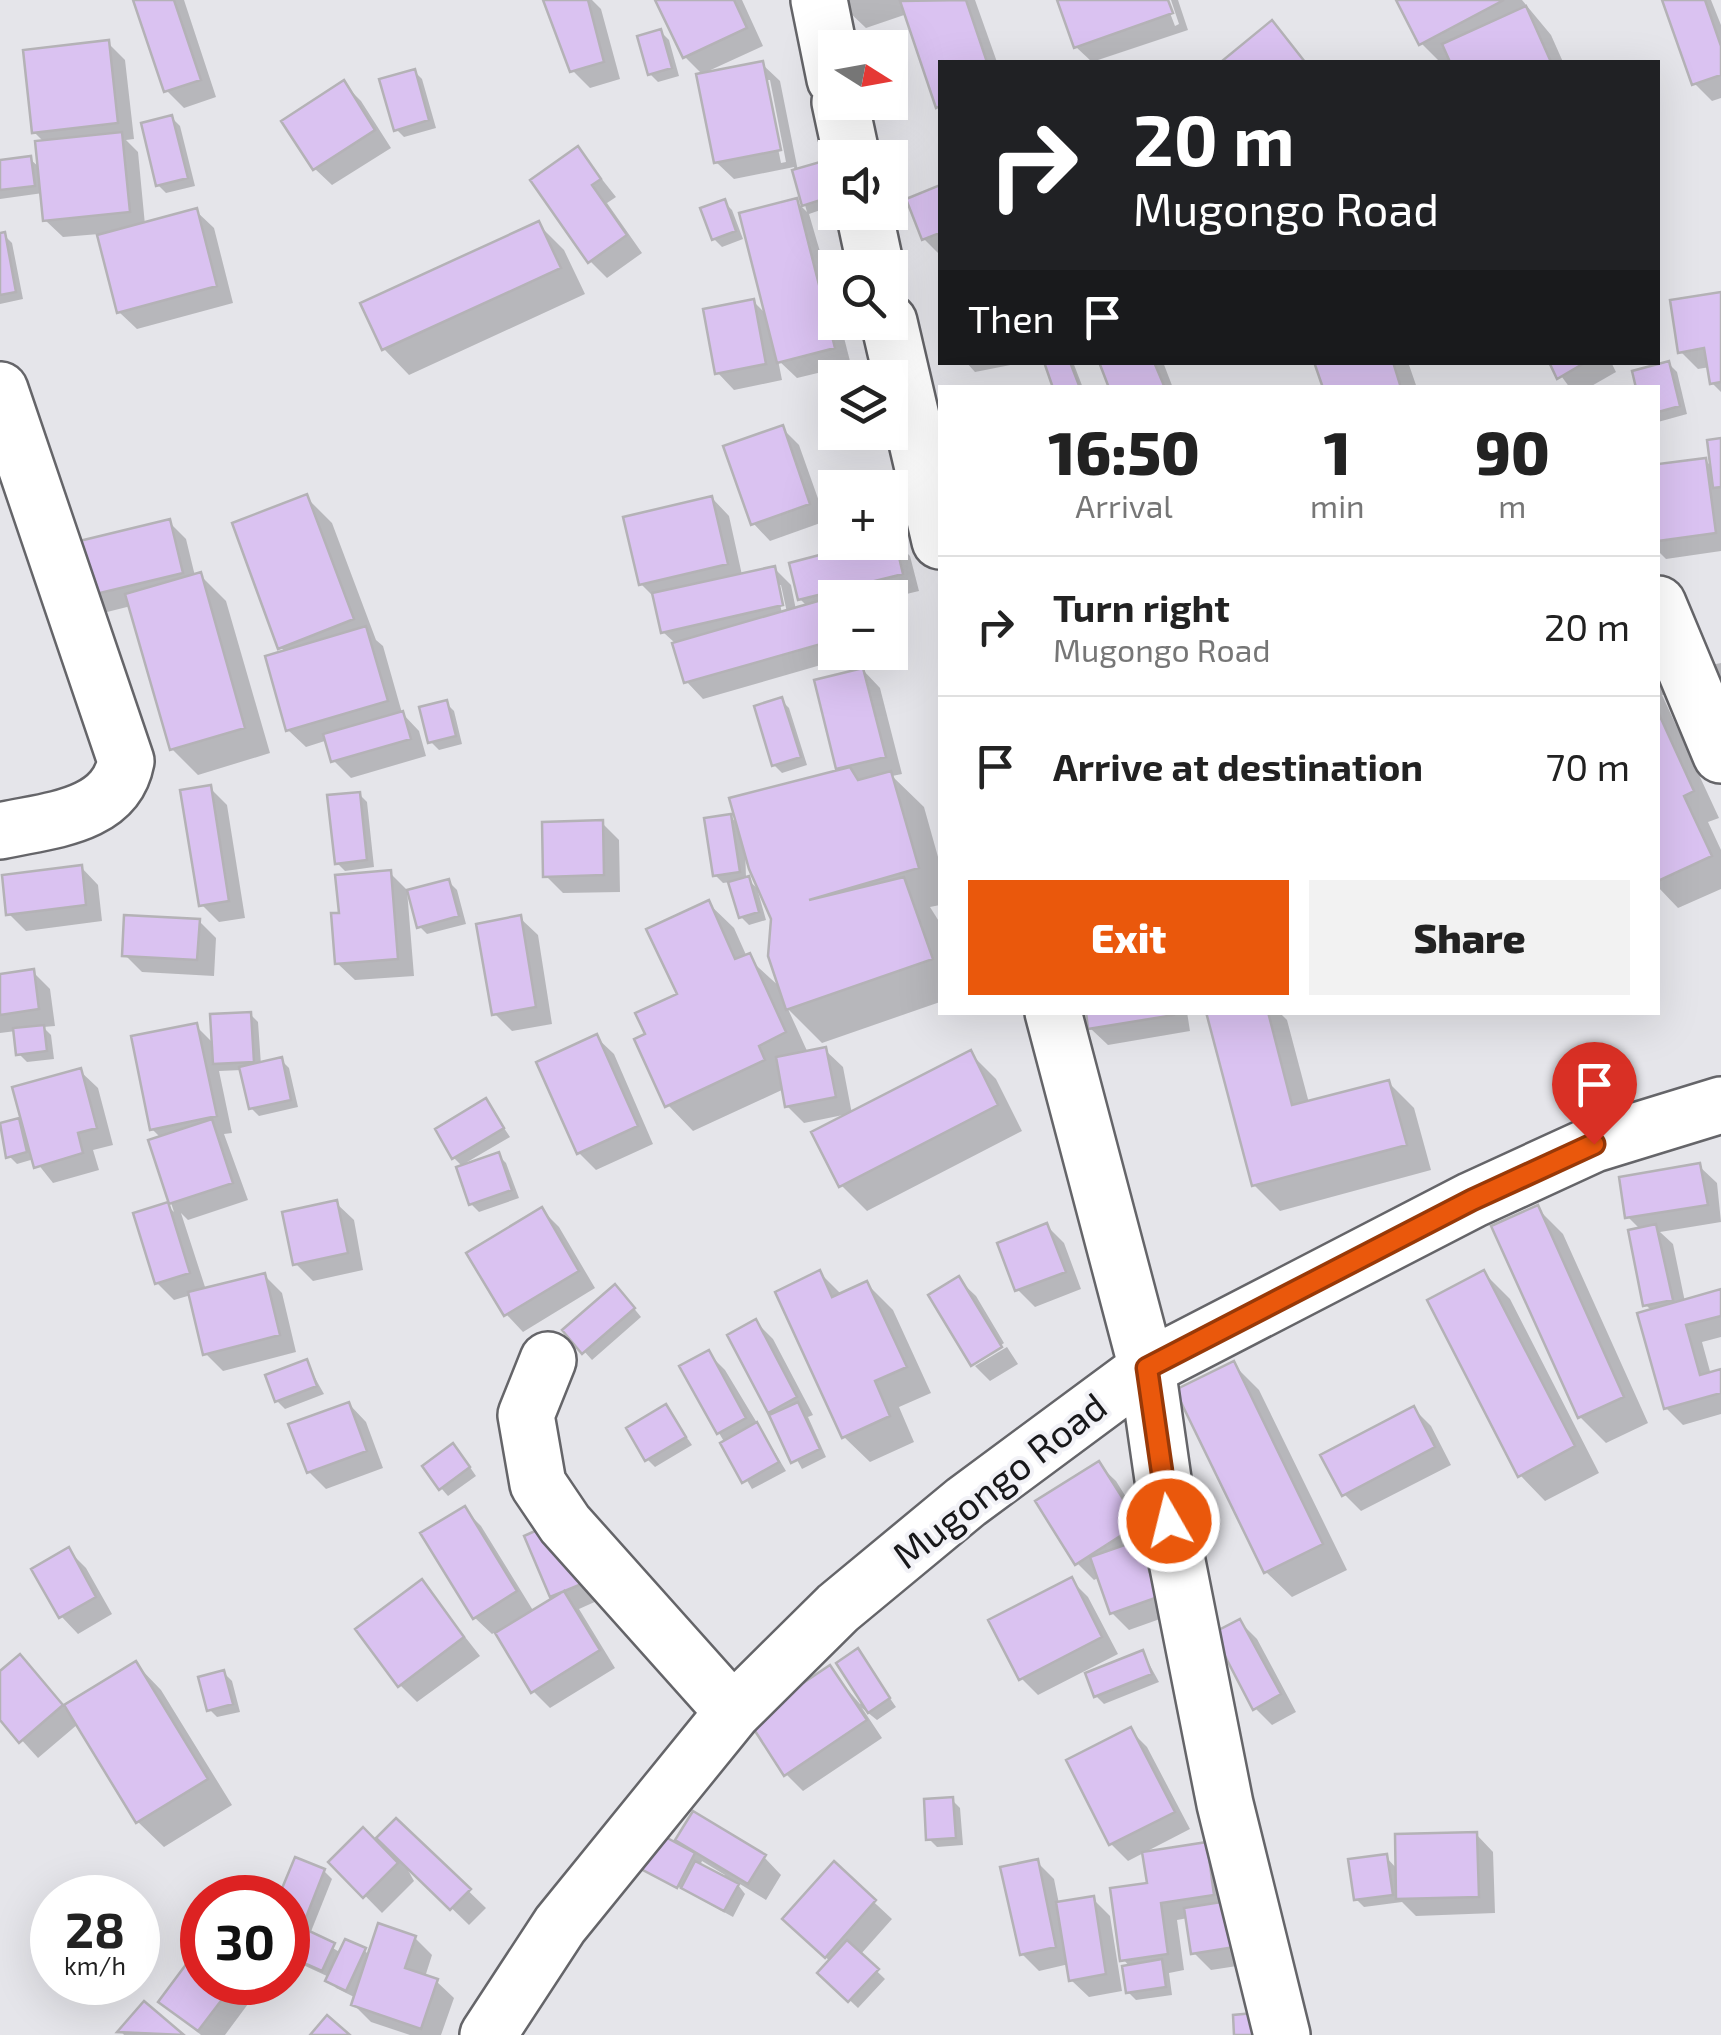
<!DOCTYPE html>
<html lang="en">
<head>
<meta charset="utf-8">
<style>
  :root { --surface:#fff; --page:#f2f2f2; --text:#222; --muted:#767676; --line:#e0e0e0; --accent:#ea580c }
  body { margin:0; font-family:"Exo 2",sans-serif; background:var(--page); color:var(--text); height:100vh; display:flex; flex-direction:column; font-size:38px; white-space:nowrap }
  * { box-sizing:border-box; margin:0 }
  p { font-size:32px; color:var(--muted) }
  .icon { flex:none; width:55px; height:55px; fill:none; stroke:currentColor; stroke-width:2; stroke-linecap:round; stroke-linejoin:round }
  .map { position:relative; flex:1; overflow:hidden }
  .panel { position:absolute; left:938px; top:385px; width:722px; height:630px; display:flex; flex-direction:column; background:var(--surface); border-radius:0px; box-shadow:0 10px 40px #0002 }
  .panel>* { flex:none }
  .top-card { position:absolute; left:938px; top:60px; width:722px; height:305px; border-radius:0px; box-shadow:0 10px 40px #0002; background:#202124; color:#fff; overflow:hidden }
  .needle { width:65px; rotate:101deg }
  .buttons { position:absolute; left:818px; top:30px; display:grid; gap:20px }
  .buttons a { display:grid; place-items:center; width:90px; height:90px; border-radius:0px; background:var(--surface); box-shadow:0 10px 40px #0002; font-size:50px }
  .speed { position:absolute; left:30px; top:1875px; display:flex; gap:20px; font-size:50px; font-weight:700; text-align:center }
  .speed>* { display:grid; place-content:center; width:130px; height:130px; border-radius:50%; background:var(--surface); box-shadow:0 10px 40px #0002; line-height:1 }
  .speed small { font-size:25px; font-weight:400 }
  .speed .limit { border:15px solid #d22; background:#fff; color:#111 }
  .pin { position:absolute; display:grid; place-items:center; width:85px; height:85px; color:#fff; margin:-102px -42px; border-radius:50% 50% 50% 0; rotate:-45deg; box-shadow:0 0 10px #0007 }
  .pin .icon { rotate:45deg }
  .me { position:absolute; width:110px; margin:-55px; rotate:352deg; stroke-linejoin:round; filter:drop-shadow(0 0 8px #0008) }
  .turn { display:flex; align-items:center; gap:35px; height:210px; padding:0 30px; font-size:45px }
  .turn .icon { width:130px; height:130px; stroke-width:2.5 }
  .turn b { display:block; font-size:70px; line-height:85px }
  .then { display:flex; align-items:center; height:95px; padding:0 30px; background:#0003; gap:20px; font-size:38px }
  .eta { display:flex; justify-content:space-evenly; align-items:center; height:170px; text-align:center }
  .eta b { font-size:60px; font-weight:800; line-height:70px }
  .button { display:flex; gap:20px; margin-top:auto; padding:20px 30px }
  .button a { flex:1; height:115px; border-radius:0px; background:var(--accent); color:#fff; font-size:40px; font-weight:800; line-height:115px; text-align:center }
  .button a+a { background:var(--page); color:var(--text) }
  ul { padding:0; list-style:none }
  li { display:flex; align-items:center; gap:30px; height:140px; padding:0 30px; border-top:2px solid var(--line) }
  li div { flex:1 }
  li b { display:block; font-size:38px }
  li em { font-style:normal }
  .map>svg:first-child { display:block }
  .shadow { fill:#0003; fill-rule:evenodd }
  .building { fill:#dac2f1; stroke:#b4b2b6; stroke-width:2.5 }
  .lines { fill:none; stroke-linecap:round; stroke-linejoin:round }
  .minor-casing { stroke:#656569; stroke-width:60 }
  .minor { stroke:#fff; stroke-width:55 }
  .route-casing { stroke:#983908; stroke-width:25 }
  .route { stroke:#ea580c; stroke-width:18 }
  .labels { text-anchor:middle; stroke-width:8; stroke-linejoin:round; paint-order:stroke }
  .street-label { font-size:38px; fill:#18181a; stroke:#f2f2f7 }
</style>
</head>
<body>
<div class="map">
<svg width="1721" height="2035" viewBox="0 0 1721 2035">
  <rect width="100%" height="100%" fill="#e5e5ea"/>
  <path class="shadow" d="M136 0H184L216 97 184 108 167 91Z
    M546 0H592L601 9 620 79 590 88 573 71Z
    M658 0H742L763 46 704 73 762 64 780 81 798 171 819 165 827 173 835 205 809 214 835 303V322H840L851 365 797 378 778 360 782 380 734 390 717 372 753 301 768 316 796 201 807 212 794 167 734 179 716 162 703 75 685 57ZM764 80H770L786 162 781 163Z
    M845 0H975L997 62H940V108L907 14 866 28 848 11Z
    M1060 0H1165L1175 26 1179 24 1171 0H1178L1188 30 1092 62 1076 47Z
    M1399 0H1522L1551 35 1563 62H1440L1421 43Z
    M1665 0H1711L1721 25V98L1712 101 1695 84Z
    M1272 24 1306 62H1226L1225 61Z
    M661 32 669 40 679 76 658 82 650 74Z
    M108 43 125 60 134 139 126 140 138 152 145 225 196 211 214 228 233 303 137 329 119 312 99 234 63 237 45 220 43 193 0 199V163L30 159 40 168 45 143 34 132Z
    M414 71 422 79 436 128 404 137 396 129Z
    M344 84 361 101 391 148 332 185 314 168Z
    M172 118 180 126 195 186 166 193 158 185Z
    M578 149 616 197 607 203 642 253 607 278 590 261Z
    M940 188V255L924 239Z
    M724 202 732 210 743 239 722 247 714 239Z
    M538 224 564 250 585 294 409 375 384 349Z
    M4 235 12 243 23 299 0 304V236Z
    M1721 294V392L1712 383 1710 367 1698 369 1680 351Z
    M966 362H1026L975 372Z
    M1046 362H1073L1083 388H1056Z
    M1101 362H1163L1173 388H1111Z
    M1317 362H1408L1417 388H1326Z
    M1551 362H1611L1616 372 1588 388H1570Z
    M1669 364 1677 372 1687 414 1658 422V388Z
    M782 428 799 445 826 521 770 541 753 523Z
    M1721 441V551L1666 559 1658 551V466L1705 460 1713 468Z
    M306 497 332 523 376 640 383 646 402 713 419 731 426 756 351 778 334 761 328 740 306 747 288 730 286 652 280 647Z
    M712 498 729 516 742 575 774 568 791 585 796 610 808 607 800 599 893 539 910 556 919 591 890 598H835V652L852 656 703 699 686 681 675 643 663 632 656 599 641 584ZM776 585H781L788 617 783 618Z
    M169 522 186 539 195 576 200 575 226 601 270 753 198 775 172 749 131 606 95 615 66 547Z
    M1658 659 1673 693 1662 695 1719 818 1708 822 1721 850V889L1678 908 1658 887Z
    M1721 663V698L1701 667Z
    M863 670 880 688 902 774 892 776 924 807 940 864V905L930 907 940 923V1002L822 1043 788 1009 808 1053 825 1050 843 1067 852 1114 970 1053 996 1079 1022 1131 867 1211 841 1185 848 1114 804 1123 787 1106 784 1089 693 1131 668 1105 649 1035 680 995 708 903 734 928 747 957 781 988 773 919 745 844 746 878 757 888 766 920 749 925 741 917 730 882 723 883 715 875 730 816 739 826 841 771 838 768Z
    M781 700 789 708 807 765 782 773 774 765Z
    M446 703 454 711 462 744 439 750 431 742Z
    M210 788 227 805 245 918 219 922 202 905Z
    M359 794 367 802 374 867 345 871 337 863Z
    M602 823 619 840 620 892 563 893 546 876Z
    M81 867 98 885 102 921 26 931 9 914Z
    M390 873 407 890 414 976 355 980 337 963 341 916Z
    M449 882 457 890 466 924 427 934 419 926Z
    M520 918 538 935 552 1024 512 1031 494 1013Z
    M199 921 216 938 214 976 142 972 125 955Z
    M33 972 50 989 55 1026 43 1027 51 1035 54 1059 27 1062 19 1054 16 1031 0 1033V976Z
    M1088 1012H1187L1190 1031 1108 1045 1090 1028Z
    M1209 1012H1279L1287 1020 1309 1103 1388 1082 1414 1108 1431 1170 1280 1211 1254 1185Z
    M250 1014 258 1022 261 1065 281 1060 289 1068 298 1107 259 1116 251 1108 242 1070 219 1071 232 1133 224 1134 248 1200 188 1220 181 1213 206 1290 264 1275 282 1293 296 1352 223 1371 205 1353 191 1295 174 1300 157 1283 167 1205 174 1212 151 1142 162 1139 152 1129 196 1026 214 1044Z
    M596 1037 614 1054 653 1144 596 1170 579 1153Z
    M80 1071 98 1088 113 1145 93 1150 99 1170 53 1183 34 1159 17 1164 9 1156 18 1121 26 1129Z
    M486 1101 510 1137 462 1165 498 1155 506 1163 519 1198 479 1212 471 1204 463 1167 454 1158Z
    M1699 1166 1717 1183 1721 1222 1660 1232 1673 1244 1685 1302 1721 1292V1337L1702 1342 1711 1375 1721 1372V1414L1683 1425 1666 1408 1652 1311 1646 1305 1641 1230 1628 1217Z
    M336 1203 354 1220 363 1270 313 1281 296 1264Z
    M1537 1208 1563 1234 1648 1423 1606 1443 1580 1417Z
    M542 1210 559 1227 595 1288 523 1332 506 1314Z
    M1047 1226 1064 1243 1081 1289 1035 1307 1018 1290Z
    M820 1273 842 1295 867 1284 893 1310 931 1393 899 1407 914 1442 870 1462 844 1437Z
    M1484 1273 1510 1299 1599 1473 1545 1501 1520 1475Z
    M958 1279 976 1296 1004 1343 974 1365 932 1296Z
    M623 1295 641 1317 592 1360 566 1331Z
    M756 1322 773 1339 813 1415 808 1417 826 1457 802 1469 770 1411Z
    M1007 1347 1018 1364 990 1381 975 1366Z
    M708 1353 725 1370 786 1471 752 1489 719 1433Z
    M306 1362 324 1394 285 1409 277 1401Z
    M1233 1364 1259 1390 1347 1570 1292 1597 1266 1572Z
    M349 1404 366 1422 383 1468 326 1489 309 1472Z
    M666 1407 692 1445 655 1467 647 1459Z
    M1414 1409 1431 1426 1451 1465 1361 1511 1344 1494Z
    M461 1454 476 1476 448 1496 441 1488Z
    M1098 1464 1116 1481 1154 1542 1143 1549 1155 1560 1174 1614 1129 1630 1112 1613 1100 1577 1094 1580 1077 1563Z
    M464 1509 481 1526 534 1612 556 1599 557 1524 599 1600 579 1609 615 1668 550 1708 533 1691 497 1631 492 1634 474 1617Z
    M69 1551 86 1568 112 1614 78 1634 61 1616Z
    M1071 1580 1088 1597 1118 1654 1038 1695 1021 1678Z
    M422 1582 480 1656 417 1702 400 1685Z
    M1240 1622 1257 1639 1296 1712 1272 1725 1255 1708Z
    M858 1652 896 1707 877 1720 862 1708 882 1738 803 1791 786 1774 830 1669 860 1704 863 1702Z
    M1143 1653 1159 1682 1104 1704 1096 1696Z
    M136 1664 161 1690 232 1805 164 1847 138 1822 78 1724 38 1758 0 1716V1675H37L65 1708Z
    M224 1673 232 1681 240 1712 217 1717 209 1709Z
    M1130 1730 1147 1747 1190 1829 1128 1861 1111 1844Z
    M952 1800 960 1808 963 1845 937 1847 929 1839Z
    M396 1821 486 1908 469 1925 403 1861 414 1881 382 1913 332 1862 376 1843Z
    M1476 1834 1493 1852 1495 1913 1416 1916 1402 1902 1364 1907 1356 1899 1386 1857 1398 1870Z
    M678 1840 764 1857 781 1875 766 1900 735 1881 745 1894 733 1917 642 1867 690 1851ZM702 1861 725 1875 723 1878 700 1866Z
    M1206 1844 1263 1962 1211 1970 1194 1953 1188 1918 1177 1920 1184 1970 1169 1973 1172 1995 1136 2000 1128 1992 1130 1967 1123 1959 1150 1885Z
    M1037 1862 1054 1879 1059 1904 1093 1899 1110 1916 1122 1991 1089 1997 1071 1980 1069 1964 1039 1971 1022 1954Z
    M834 1865 892 1919 860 1955 885 1979 858 2008 821 1973 831 1962 802 1936Z
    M324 1871 332 1879 310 1934 341 1953 364 1950 370 1956 415 1938 432 1955 425 1977 436 1981 454 1998 441 2035H410L371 2022 354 2005 356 1998 336 1988 329 1977 288 1958V1898Z
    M193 1958 202 1965V1982H226L248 2004 225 2035H201L162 2002Z
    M144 2004 180 2035H124L121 2031Z"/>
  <path class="building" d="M133 0H174L201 80 164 92Z
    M543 0H588L604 62 570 72Z
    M655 0H734L747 28 683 58Z
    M966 0 987 62H940V106L936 108 900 1Z
    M1057 0H1168L1173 13 1074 48Z
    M1396 0H1504L1419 45Z
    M1662 0H1705L1721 46V75L1692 85Z
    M1526 6 1551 62H1450L1442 44Z
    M1272 20 1305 62H1223L1222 61Z
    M661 29 672 68 648 75 637 36Z
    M109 40 118 123 32 133 23 50Z
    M763 61 781 150 714 163 696 74Z
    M415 69 429 120 394 131 379 79Z
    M344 80 375 130 313 170 281 121Z
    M172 115 188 178 156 186 141 123Z
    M122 132 130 212 43 221 35 141Z
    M578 146 601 179 592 185 627 235 588 263 530 180Z
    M31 156 35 186 0 190V160Z
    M820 162 830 197 802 206 792 170Z
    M940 185V233L922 240 906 199Z
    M797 198 835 348 777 363 739 213Z
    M725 199 736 231 712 240 700 208Z
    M197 208 217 286 117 313 97 235Z
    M539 221 561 268 382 350 360 303Z
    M5 232 16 292 0 295V233Z
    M1721 292V382L1710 384 1704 348 1678 353 1670 300Z
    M754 299 766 364 715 374 703 309Z
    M1669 361 1680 406 1658 412V388H1636L1632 371Z
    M1044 362H1070L1080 388H1053Z
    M1099 362H1154L1165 388H1109Z
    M1314 362H1393L1401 388H1323Z
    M1549 362H1586L1557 379Z
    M783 425 810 504 751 525 723 446Z
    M1721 438V487L1713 488 1707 440Z
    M1706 458 1716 533 1658 541V464Z
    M307 494 354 619 278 649 232 523Z
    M712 496 728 564 639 585 623 517Z
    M170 519 183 573 75 599 63 545Z
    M894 536 903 574 798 600 789 563 869 542H890Z
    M775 566 783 605 661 633 652 593Z
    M201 572 245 728 170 750 125 594Z
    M825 599 835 640 684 683 672 643Z
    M366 626 388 701 286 731 265 656Z
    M863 668 886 757 836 769 814 680Z
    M782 697 801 757 772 766 754 706Z
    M447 700 456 736 428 743 419 707Z
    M403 711 411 739 331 762 323 734Z
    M1658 712 1694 791 1684 796 1712 856 1658 881Z
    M850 767 858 780 891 771 919 868 809 900 904 877 933 959 786 1010 768 956 771 919 749 869 729 798Z
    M211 785 229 901 199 906 180 790Z
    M360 792 367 860 335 864 327 795Z
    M731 814 740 872 713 876 704 818Z
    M603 820 604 875 543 877 542 822Z
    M82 865 86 905 6 915 2 875Z
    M391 870 398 959 335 964 331 913H339L335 875Z
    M749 876 759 912 739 918 728 882Z
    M449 879 459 916 417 928 407 890Z
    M709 900 735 959 750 953 786 1032 759 1046 765 1060 665 1107 634 1039 645 1034 635 1013 677 994 646 929Z
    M124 915 200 919 197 960 122 956Z
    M521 915 536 1007 492 1015 476 924Z
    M34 969 39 1009 0 1015V974Z
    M251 1012 254 1062 213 1064 210 1014Z
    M1086 1012H1174V1015L1088 1029Z
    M1206 1012H1268L1292 1105 1389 1080 1407 1145 1252 1186Z
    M197 1023 217 1116 150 1130 131 1036Z
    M44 1025 47 1051 16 1055 13 1028Z
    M597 1034 638 1126 577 1154 536 1062Z
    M826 1047 836 1097 785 1107 776 1057Z
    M971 1050 998 1105 839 1187 811 1132Z
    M282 1057 291 1100 249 1109 239 1067Z
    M81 1068 97 1128 78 1133 83 1153 34 1168 12 1087Z
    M486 1098 504 1128 452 1159 435 1129Z
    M19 1118 27 1152 6 1158 0 1123Z
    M212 1119 233 1183 169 1204 148 1140Z
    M499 1152 512 1190 469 1205 456 1167Z
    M1700 1163 1708 1205 1625 1218 1619 1177Z
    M337 1200 348 1253 293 1265 282 1212Z
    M168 1202 190 1273 155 1284 133 1213Z
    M1538 1205 1624 1397 1578 1418 1491 1226Z
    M542 1207 579 1271 504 1316 466 1253Z
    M1047 1223 1066 1272 1015 1291 997 1243Z
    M1656 1224 1673 1300 1643 1306 1628 1230Z
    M820 1270 832 1297 867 1281 907 1367 875 1381 890 1416 842 1438 775 1292Z
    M1484 1270 1575 1446 1518 1477 1427 1300Z
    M265 1273 280 1335 203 1355 188 1292Z
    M959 1276 1002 1347 971 1366 928 1295Z
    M615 1284 635 1308 582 1354 562 1330Z
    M1721 1289V1316L1686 1325 1700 1375 1721 1369V1393L1664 1409 1637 1313Z
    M756 1319 797 1397 768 1413 727 1335Z
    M709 1350 746 1418 717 1434 679 1366Z
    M307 1359 317 1386 275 1402 265 1375Z
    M1234 1361 1323 1544 1264 1573 1175 1390Z
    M349 1402 367 1451 307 1473 288 1424Z
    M798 1402 820 1449 791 1463 769 1415Z
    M666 1404 686 1437 645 1461 626 1428Z
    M1414 1406 1435 1447 1342 1496 1320 1455Z
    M757 1422 779 1462 742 1483 720 1443Z
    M453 1443 470 1467 439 1490 422 1466Z
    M1099 1461 1139 1524 1075 1565 1035 1501Z
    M465 1506 517 1591 473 1619 420 1533Z
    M557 1521 584 1583 550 1597 524 1536Z
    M1139 1540 1158 1597 1110 1614 1090 1557Z
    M69 1547 96 1597 59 1618 31 1569Z
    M1072 1577 1102 1637 1019 1680 988 1620Z
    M422 1579 464 1637 398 1687 355 1629Z
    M564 1591 600 1650 531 1693 495 1633Z
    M1240 1619 1281 1694 1253 1710 1213 1633Z
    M858 1648 890 1698 868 1713 836 1663Z
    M1143 1650 1152 1674 1094 1697 1085 1673Z
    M20 1654 63 1705 19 1743 0 1720V1671Z
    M136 1661 208 1779 136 1823 64 1705Z
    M830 1665 867 1720 784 1776 748 1720Z
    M224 1670 233 1704 207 1711 198 1677Z
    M1131 1727 1175 1812 1109 1845 1066 1760Z
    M953 1797 956 1838 926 1840 924 1799Z
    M693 1811 766 1855 748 1884 675 1840Z
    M396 1818 471 1889 450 1910 376 1838Z
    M363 1827 398 1863 363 1898 328 1862Z
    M1477 1832 1479 1897 1396 1899 1395 1834Z
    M658 1833 695 1853 677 1888 639 1868Z
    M1207 1842 1214 1895 1161 1903 1168 1954 1120 1961 1110 1888 1147 1883 1142 1852Z
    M1387 1854 1393 1895 1354 1900 1348 1859Z
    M295 1857 325 1869 303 1925 288 1919V1898H278Z
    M1038 1859 1056 1947 1020 1955 1000 1867Z
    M695 1861 739 1884 724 1911 681 1888Z
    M834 1861 876 1900 825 1958 782 1919Z
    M1094 1896 1106 1974 1069 1981 1056 1902Z
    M1240 1899 1247 1945 1191 1954 1184 1908Z
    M288 1921 335 1943 322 1971 288 1956Z
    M378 1923 416 1936 405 1968 438 1979 421 2029 351 2005Z
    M345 1939 366 1948 346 1991 325 1981Z
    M847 1940 879 1969 848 2002 817 1973Z
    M193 1955 202 1962V1982L233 1985 198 2031 158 2002Z
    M1162 1959 1166 1987 1126 1993 1122 1966Z
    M144 2001 184 2035 117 2032Z
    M1264 2012 1266 2035H1234L1233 2015Z
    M327 2015 350 2035H310Z"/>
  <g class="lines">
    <defs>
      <path id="minor" d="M819 0 835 79
        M840 102 852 158
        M864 212 876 268
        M889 322 940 541
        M0 390 126 761C115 818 48 820 0 831
        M1658 604 1721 755
        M1053 1012 1147 1368 1169 1521 1225 1804 1282 2035
        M548 1360 526 1415 538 1484 565 1524 733 1712
        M488 2035 560 1925 733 1712 838 1608 966 1502 1147 1368 1472 1200 1594 1144 1721 1105"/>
    </defs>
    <use href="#minor" class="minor-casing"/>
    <use href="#minor" class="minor"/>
  </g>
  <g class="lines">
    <defs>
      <path id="route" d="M1169 1521 1147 1368 1472 1200 1594 1144"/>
    </defs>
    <use href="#route" class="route-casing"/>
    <use href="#route" class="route"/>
  </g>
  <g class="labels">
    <g class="street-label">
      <text transform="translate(1000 1481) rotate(-38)" y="13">Mugongo Road</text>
    </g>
  </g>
</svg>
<div class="buttons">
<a><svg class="needle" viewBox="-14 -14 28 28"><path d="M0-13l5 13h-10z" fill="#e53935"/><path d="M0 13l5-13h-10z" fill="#767676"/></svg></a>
<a><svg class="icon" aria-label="sound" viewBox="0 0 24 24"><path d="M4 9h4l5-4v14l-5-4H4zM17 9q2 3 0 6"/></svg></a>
<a><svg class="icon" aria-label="search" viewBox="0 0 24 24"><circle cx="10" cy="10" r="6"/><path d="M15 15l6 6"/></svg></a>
<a><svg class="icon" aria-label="layers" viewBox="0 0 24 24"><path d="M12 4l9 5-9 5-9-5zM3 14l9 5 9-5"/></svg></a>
<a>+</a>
<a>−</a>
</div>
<div class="speed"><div>28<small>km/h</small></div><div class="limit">30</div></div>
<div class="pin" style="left:1594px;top:1144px;background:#d93025"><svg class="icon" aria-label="arrive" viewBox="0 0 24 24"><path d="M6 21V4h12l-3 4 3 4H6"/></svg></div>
<svg class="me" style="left:1169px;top:1521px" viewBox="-20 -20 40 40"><circle r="17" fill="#ea580c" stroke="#fff" stroke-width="3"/><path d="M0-11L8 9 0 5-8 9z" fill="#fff"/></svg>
<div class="top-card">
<div class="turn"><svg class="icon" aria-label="right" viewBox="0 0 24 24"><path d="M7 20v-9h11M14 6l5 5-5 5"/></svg><div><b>20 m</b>Mugongo Road</div></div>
<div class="then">Then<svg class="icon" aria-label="arrive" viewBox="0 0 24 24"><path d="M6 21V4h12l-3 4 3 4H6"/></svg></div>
</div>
<section class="panel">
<div class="eta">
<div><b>16:50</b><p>Arrival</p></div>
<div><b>1</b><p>min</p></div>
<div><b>90</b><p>m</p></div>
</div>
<ul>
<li><svg class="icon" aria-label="right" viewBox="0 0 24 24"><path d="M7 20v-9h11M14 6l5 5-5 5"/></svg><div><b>Turn right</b><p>Mugongo Road</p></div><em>20 m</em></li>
<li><svg class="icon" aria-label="arrive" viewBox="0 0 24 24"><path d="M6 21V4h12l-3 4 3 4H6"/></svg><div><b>Arrive at destination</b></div><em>70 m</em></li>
</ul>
<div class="button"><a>Exit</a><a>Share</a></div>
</section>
</div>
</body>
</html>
